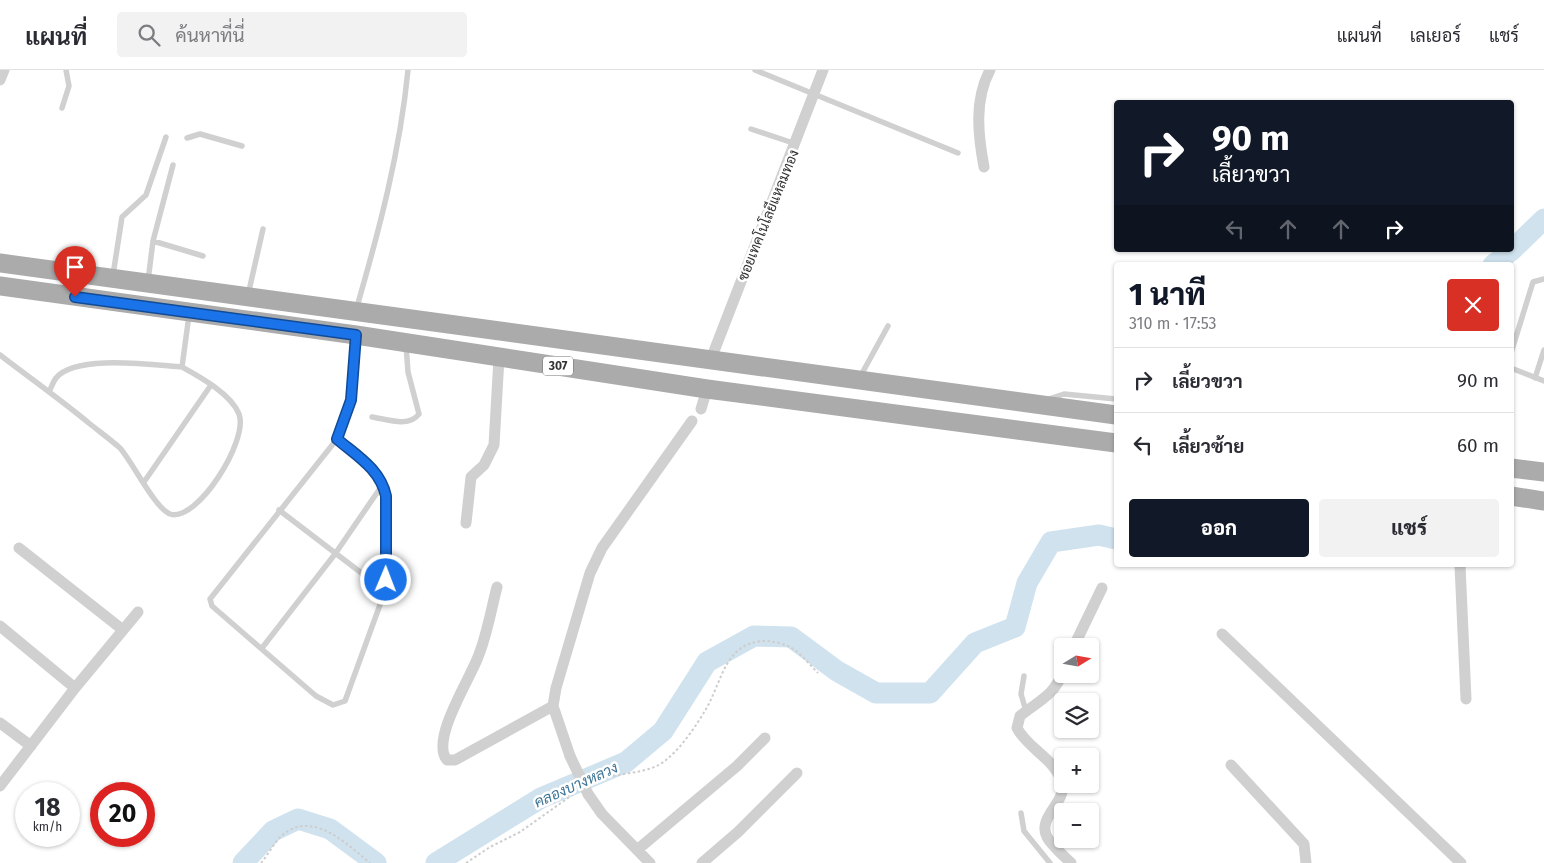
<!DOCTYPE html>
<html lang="th">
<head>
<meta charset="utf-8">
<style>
  :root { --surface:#fff; --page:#f2f2f3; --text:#2b2b33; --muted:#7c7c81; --line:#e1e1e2; --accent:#111827 }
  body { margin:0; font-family:"Fira Sans",Sarabun,sans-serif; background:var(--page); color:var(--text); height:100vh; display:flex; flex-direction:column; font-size:19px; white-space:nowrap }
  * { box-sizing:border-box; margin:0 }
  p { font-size:16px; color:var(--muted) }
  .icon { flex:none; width:28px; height:28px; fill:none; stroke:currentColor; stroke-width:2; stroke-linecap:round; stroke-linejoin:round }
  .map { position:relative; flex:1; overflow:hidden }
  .drawer { position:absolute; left:1114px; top:192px; width:400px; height:305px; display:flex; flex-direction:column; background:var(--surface); border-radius:5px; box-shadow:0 1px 4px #0004 }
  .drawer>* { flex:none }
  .hud { position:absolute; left:1114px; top:30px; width:400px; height:152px; border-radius:5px; box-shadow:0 1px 4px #0004; background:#111827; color:#fff; overflow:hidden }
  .needle { width:32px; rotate:79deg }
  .buttons { position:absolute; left:1054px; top:568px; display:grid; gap:10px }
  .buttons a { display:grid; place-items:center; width:45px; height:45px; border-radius:5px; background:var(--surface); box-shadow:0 1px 4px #0004; font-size:25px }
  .speed { position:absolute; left:15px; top:712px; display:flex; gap:10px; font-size:25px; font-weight:700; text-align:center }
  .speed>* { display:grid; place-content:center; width:65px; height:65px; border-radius:50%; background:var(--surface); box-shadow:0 1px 4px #0004; line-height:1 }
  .speed small { font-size:12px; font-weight:400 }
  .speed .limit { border:8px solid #d22; background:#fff; color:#111 }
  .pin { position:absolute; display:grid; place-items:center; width:42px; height:42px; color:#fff; margin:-51px -21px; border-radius:50% 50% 50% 0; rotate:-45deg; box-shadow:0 0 5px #0007 }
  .pin .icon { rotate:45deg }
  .me { position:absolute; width:55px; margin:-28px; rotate:1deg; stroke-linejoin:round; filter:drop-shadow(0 0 4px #0008) }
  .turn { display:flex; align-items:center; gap:18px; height:105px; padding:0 15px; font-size:22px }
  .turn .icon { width:65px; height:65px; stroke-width:2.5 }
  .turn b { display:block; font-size:35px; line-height:42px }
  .lanes { display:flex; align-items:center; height:48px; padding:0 15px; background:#0003; justify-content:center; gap:25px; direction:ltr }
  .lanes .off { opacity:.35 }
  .round { display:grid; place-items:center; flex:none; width:52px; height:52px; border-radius:5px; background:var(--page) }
  .summary { display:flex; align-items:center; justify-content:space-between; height:85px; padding:0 15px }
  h1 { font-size:30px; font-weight:800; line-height:38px; color:var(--accent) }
  .primary-button { display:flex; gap:10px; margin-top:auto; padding:10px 15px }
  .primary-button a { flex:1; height:58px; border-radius:5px; background:var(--accent); color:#fff; font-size:20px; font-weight:800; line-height:58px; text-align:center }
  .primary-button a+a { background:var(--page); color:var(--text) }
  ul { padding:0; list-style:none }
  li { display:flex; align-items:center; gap:15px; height:65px; padding:0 15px; border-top:1px solid var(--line) }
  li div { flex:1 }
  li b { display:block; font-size:19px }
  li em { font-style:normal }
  header { display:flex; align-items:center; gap:30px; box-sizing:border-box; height:70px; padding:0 25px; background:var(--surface); border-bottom:1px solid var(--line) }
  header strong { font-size:24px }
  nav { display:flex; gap:28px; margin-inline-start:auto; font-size:18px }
  .search { width:350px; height:45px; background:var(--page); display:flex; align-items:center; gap:12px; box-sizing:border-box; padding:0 18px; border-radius:5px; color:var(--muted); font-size:19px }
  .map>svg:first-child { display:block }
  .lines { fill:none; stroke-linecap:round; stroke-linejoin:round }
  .river { stroke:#cfe2ee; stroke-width:21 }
  .path { stroke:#cdcdcd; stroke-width:2; stroke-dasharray:2.5 2.5; stroke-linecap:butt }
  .lane { stroke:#d0d0d0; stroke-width:5.5 }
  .street { stroke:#d0d0d0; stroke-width:11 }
  .primary { stroke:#ababab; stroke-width:19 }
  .street-bridge { stroke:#d0d0d0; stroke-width:11 }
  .route-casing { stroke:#114b97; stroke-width:12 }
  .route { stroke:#1a73e8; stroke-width:9 }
  .labels { text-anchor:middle; stroke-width:5; stroke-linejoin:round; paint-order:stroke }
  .shield { fill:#fff; stroke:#707070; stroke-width:1 }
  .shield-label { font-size:12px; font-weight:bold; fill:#333 }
  .street-label { font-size:14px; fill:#333; stroke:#fff }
  .water-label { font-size:15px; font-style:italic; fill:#3f7597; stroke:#fff }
</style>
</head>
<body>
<header>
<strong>แผนที่</strong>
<div class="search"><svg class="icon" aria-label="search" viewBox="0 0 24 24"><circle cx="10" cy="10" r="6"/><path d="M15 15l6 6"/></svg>ค้นหาที่นี่</div>
<nav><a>แผนที่</a><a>เลเยอร์</a><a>แชร์</a></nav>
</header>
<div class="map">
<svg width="1544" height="793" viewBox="0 0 1544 793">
  <rect width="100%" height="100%" fill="#fff"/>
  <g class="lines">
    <path class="river" d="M1493 195 1512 180 1544 149
      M243 793 273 761 298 749 330 759 376 793
      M436 793 541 728 626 692 663 661 707 592 754 566 791 567 837 601 876 623H930L975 573 1015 557 1027 513 1051 472 1099 465 1116 469"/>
    <path class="path" d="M594 712C616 701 647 706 666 690 682 677 696 656 706 639 723 610 725 570 768 571 776 572 786 574 793 579 802 585 810 595 818 603
      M261 793C269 784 275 770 285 763 315 741 349 776 370 793
      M466 793 490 777 520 762 575 723"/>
    <path class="lane" d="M755 0 958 83
      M62 38 69 16 66 0
      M751 59 796 74
      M187 68 200 64 242 76
      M173 95 153 171 203 186
      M113 205 122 147 146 125 166 67
      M148 211 153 171
      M248 225 263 159
      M356 240C379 161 400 82 408 0
      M356 267 351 330 337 369 210 529 212 536 316 626 333 635 345 631 385 521 388 500 384 460 386 426 383 414
      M1511 283 1533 212 1544 209
      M0 285C30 308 61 330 90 354 100 362 111 370 120 378 133 393 155 438 170 444 197 453 249 370 239 344 231 324 200 307 182 297L189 245
      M1511 298 1544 311
      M860 307 888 256
      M1535 308 1544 280
      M49 322C51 318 53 312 56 308 75 284 153 295 182 297
      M1049 329 1064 324 1116 329
      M372 347C386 349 409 358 419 344L408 302 406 275
      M144 412 211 315
      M279 440 385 521
      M262 578 335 484 383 414 378 404 337 369
      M1024 606 1021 624 1026 641
      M1021 743 1024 761 1050 793"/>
    <path class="street" d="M0 10 4 0
      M984 97C978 65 974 30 990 0
      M711 289 823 0
      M701 339 707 319
      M466 453 471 407 484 395 494 375 499 288
      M19 478 123 560
      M1460 495 1466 629
      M497 517C491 540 487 565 478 587 470 609 430 670 447 690H455L553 636
      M0 556 75 618
      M1222 564 1461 793
      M1074 576 1102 518
      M1062 603C1055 625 1037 632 1020 646L1017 658C1028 679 1054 688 1062 712
      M0 653 31 676
      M570 686 553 636 556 618 590 503 602 478 692 351
      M1231 695 1304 774 1306 793
      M1063 714C1065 733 1037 748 1047 767 1052 776 1063 785 1071 793
      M0 716 75 618 138 542
      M588 724 602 744 650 793
      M637 780 737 696 765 668
      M702 793 738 762 797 703"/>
    <path class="primary" d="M0 193 1116 345
      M0 216 356 265 707 319 1116 373
      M1511 398 1544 402
      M1511 426 1544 431"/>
    <path class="street-bridge" d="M570 686 588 724"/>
  </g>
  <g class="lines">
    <defs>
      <path id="route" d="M75 227 356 265 351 330 337 369C357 386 380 399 386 426V510"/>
    </defs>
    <use href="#route" class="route-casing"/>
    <use href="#route" class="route"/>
  </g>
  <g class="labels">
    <rect class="shield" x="543" y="286.5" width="30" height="19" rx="4"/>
    <g class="shield-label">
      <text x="558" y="300">307</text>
    </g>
    <g class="street-label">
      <text transform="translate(768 145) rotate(-68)" y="5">ซอยเทคโนโลยีแหลมทอง</text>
    </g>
    <g class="water-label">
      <text transform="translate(576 715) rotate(-24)" y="5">คลองบางหลวง</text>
    </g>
  </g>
</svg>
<div class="buttons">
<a><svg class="needle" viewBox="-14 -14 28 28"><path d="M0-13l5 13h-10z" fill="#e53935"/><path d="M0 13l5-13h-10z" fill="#7c7c81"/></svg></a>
<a><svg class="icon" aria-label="layers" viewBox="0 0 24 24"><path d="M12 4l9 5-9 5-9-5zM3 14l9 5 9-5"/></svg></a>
<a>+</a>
<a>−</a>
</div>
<div class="speed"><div>18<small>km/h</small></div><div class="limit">20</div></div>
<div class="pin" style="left:75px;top:227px;background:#d93025"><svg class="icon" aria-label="arrive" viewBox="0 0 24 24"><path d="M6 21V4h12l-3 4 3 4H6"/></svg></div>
<svg class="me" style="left:386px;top:510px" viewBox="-20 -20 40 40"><circle r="17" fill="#1a73e8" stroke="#fff" stroke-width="3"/><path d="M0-11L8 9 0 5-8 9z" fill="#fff"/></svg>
<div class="hud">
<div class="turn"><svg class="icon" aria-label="right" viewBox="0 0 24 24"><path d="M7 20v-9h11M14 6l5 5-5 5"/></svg><div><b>90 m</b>เลี้ยวขวา</div></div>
<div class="lanes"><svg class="icon off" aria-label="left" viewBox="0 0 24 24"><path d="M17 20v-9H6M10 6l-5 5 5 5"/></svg><svg class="icon off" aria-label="ahead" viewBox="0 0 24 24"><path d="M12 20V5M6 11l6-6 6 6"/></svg><svg class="icon off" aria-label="ahead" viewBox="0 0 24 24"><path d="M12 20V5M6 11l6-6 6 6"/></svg><svg class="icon" aria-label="right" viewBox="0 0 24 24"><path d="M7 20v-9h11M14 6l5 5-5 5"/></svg></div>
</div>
<section class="drawer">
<div class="summary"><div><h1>1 นาที</h1><p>310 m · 17:53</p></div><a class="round" style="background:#d93025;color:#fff"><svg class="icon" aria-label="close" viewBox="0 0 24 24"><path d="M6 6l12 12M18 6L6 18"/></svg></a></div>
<ul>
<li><svg class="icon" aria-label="right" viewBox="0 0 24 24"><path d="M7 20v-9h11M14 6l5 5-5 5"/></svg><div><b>เลี้ยวขวา</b></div><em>90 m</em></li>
<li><svg class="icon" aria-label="left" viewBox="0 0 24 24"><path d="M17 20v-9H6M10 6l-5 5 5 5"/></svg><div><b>เลี้ยวซ้าย</b></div><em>60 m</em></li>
</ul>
<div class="primary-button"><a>ออก</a><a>แชร์</a></div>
</section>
</div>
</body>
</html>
